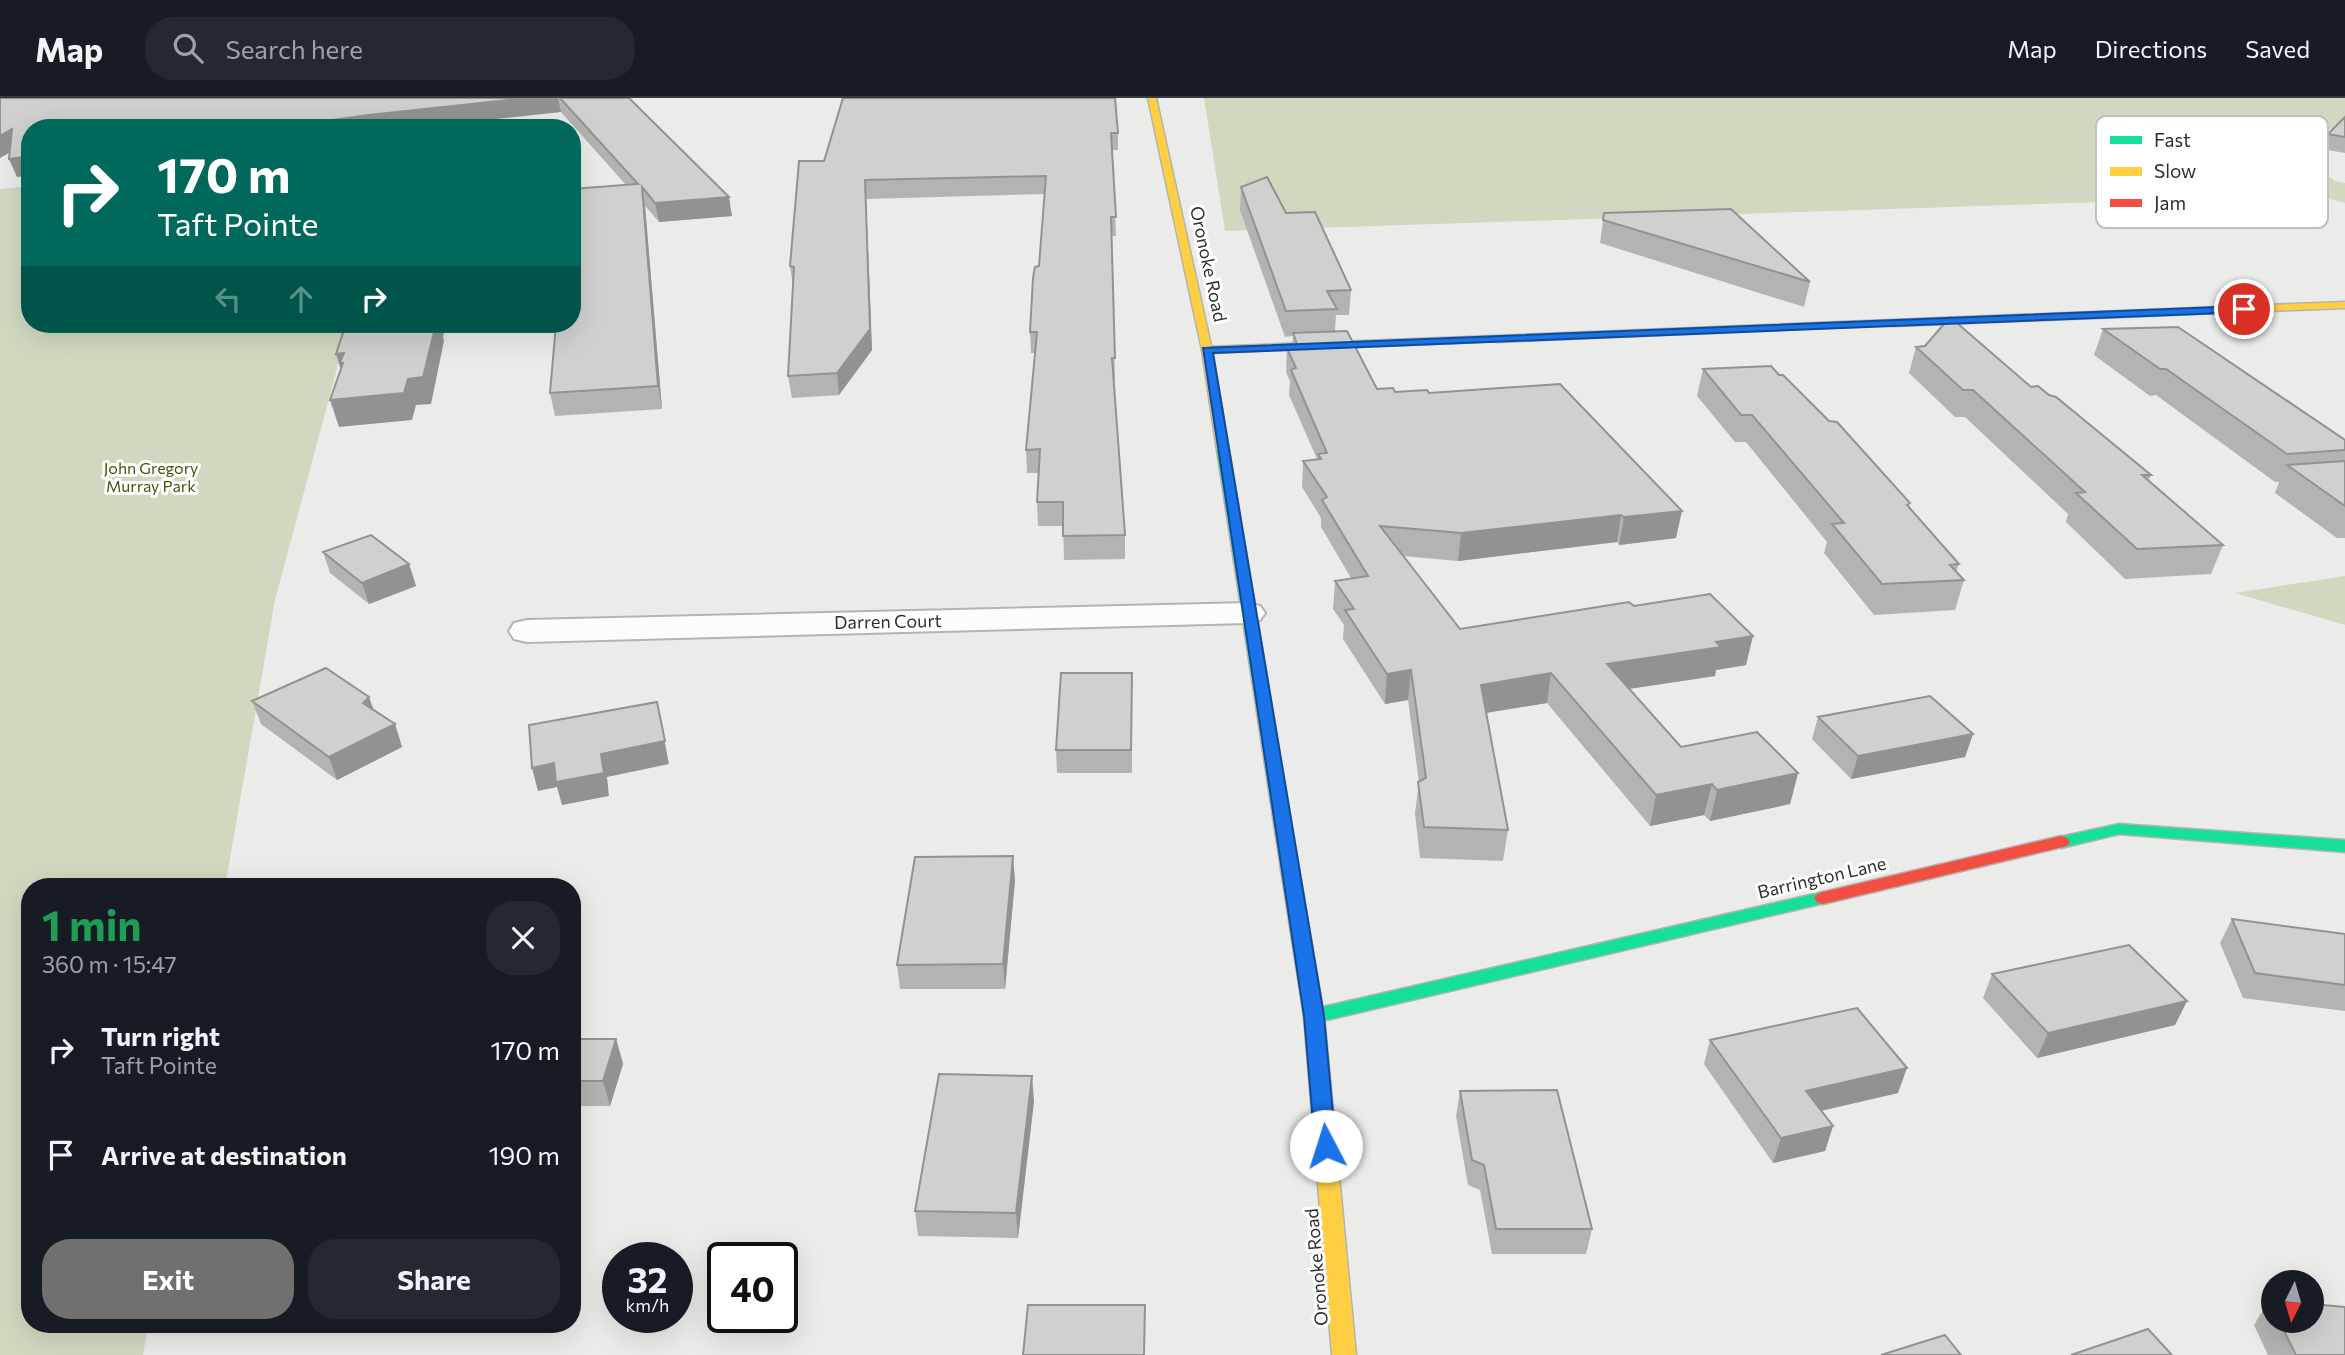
<!DOCTYPE html>
<html lang="en">
<head>
<meta charset="utf-8">
<style>
  :root { --surface:#171b24; --page:#242831; --text:#f1f3f6; --muted:#9ea1a6; --line:#363941; --accent:#70706e }
  body { margin:0; font-family:Commissioner,sans-serif; background:var(--page); color:var(--text); height:100vh; display:flex; flex-direction:column; font-size:26px; white-space:nowrap }
  * { box-sizing:border-box; margin:0 }
  p { font-size:23px; color:var(--muted) }
  .icon { flex:none; width:38px; height:38px; fill:none; stroke:currentColor; stroke-width:2; stroke-linecap:round; stroke-linejoin:round }
  .map { position:relative; flex:1; overflow:hidden }
  .panel { position:absolute; left:21px; top:780px; width:560px; height:455px; display:flex; flex-direction:column; background:var(--surface); border-radius:28px; box-shadow:0 7px 28px #0002 }
  .panel>* { flex:none }
  .hud { position:absolute; left:21px; top:21px; width:560px; height:214px; border-radius:28px; box-shadow:0 7px 28px #0002; background:#00695c; color:#fff; overflow:hidden }
  .needle { width:46px; rotate:185deg }
  .buttons { position:absolute; left:2261px; top:1172px; display:grid; gap:14px }
  .buttons a { display:grid; place-items:center; width:63px; height:63px; border-radius:50%; background:var(--surface); box-shadow:0 7px 28px #0002; font-size:35px }
  .speed { position:absolute; left:602px; top:1144px; display:flex; gap:14px; font-size:35px; font-weight:700; text-align:center }
  .speed>* { display:grid; place-content:center; width:91px; height:91px; border-radius:50%; background:var(--surface); box-shadow:0 7px 28px #0002; line-height:1 }
  .speed small { font-size:18px; font-weight:400 }
  .speed .limit { border:4px solid #111; border-radius:10px; background:#fff; color:#111 }
  .pin { position:absolute; display:grid; place-items:center; width:60px; height:60px; color:#fff; margin:-30px; border:4px solid #fff; border-radius:50%; box-shadow:0 2px 7px #0007 }
  .me { position:absolute; width:77px; margin:-38px; rotate:355deg; stroke-linejoin:round; filter:drop-shadow(0 0 5px #0008) }
  .turn { display:flex; align-items:center; gap:24px; height:147px; padding:0 21px; font-size:32px }
  .turn .icon { width:91px; height:91px; stroke-width:2.5 }
  .turn b { display:block; font-size:49px; line-height:60px }
  .lanes { display:flex; align-items:center; height:66px; padding:0 21px; background:#0003; justify-content:center; gap:35px; direction:ltr }
  .lanes .off { opacity:.35 }
  .round { display:grid; place-items:center; flex:none; width:74px; height:74px; border-radius:28px; background:var(--page) }
  .overview { display:flex; align-items:center; justify-content:space-between; height:119px; padding:0 21px }
  h1 { font-size:42px; font-weight:700; line-height:52px; color:#1e9e55 }
  .action { display:flex; gap:14px; margin-top:auto; padding:14px 21px }
  .action a { flex:1; height:80px; border-radius:28px; background:var(--accent); color:#fff; font-size:28px; font-weight:700; line-height:80px; text-align:center }
  .action a+a { background:var(--page); color:var(--text) }
  ul { padding:0; list-style:none }
  li { display:flex; align-items:center; gap:21px; height:105px; padding:0 21px }
  li div { flex:1 }
  li b { display:block; font-size:26px }
  li em { font-style:normal }
  header { display:flex; align-items:center; gap:42px; box-sizing:border-box; height:98px; padding:0 35px; background:var(--surface); border-bottom:2px solid var(--line) }
  header strong { font-size:33px }
  nav { display:flex; gap:38px; margin-inline-start:auto; font-size:24px }
  .search { width:490px; height:63px; background:var(--page); display:flex; align-items:center; gap:18px; box-sizing:border-box; padding:0 24px; border-radius:28px; color:var(--muted); font-size:26px }
  .map>svg:first-child { display:block }
  .green { fill:#d0d9c0 }
  .lines { fill:none; stroke-linecap:round; stroke-linejoin:round }
  .street-casing { stroke:#b3b4b2; stroke-width:4 }
  .fast-casing { stroke:#b3b4b2; stroke-width:3 }
  .slow-casing { stroke:#b3b4b2; stroke-width:3 }
  .jam-casing { stroke:#b3b4b2; stroke-width:3 }
  .street { fill:#fcfcfc; fill-rule:evenodd }
  .fast { fill:#16e098; fill-rule:evenodd }
  .slow { fill:#ffcf43; fill-rule:evenodd }
  .jam { fill:#f24e42; fill-rule:evenodd }
  .wall { fill:#b3b3b2 }
  .shaded-wall { fill:#929291 }
  .building { fill:#d0d0cf; stroke:#929291; stroke-width:2 }
  .route { fill:#1a73e8; stroke:#114b97; stroke-width:2 }
  .labels { text-anchor:middle; stroke-width:6; stroke-linejoin:round; paint-order:stroke }
  .far-park-label { font-size:16px; fill:#41540a; stroke:#fff }
  .street-label { font-size:18px; fill:#2e2e2c; stroke:#fff }
  .key { fill:#fff; stroke:#c0c0c0; stroke-width:2 }
  .key-label { font-size:19px; fill:#2e2e2c }
</style>
</head>
<body>
<header>
<strong>Map</strong>
<div class="search"><svg class="icon" aria-label="search" viewBox="0 0 24 24"><circle cx="10" cy="10" r="6"/><path d="M15 15l6 6"/></svg>Search here</div>
<nav><a>Map</a><a>Directions</a><a>Saved</a></nav>
</header>
<div class="map">
<svg width="2345" height="1257" viewBox="0 0 2345 1257">
  <rect width="100%" height="100%" fill="#ebece9"/>
  <path class="green" d="M1204 0H2345V33L2247 18 2335 83 2345 85V105L2316 97 1225 133Z
    M30 88V226H349L275 502 225 789H30V1227H148L143 1257H0V91Z
    M2345 478V527L2235 495Z"/>
  <g class="lines">
    <defs>
      <path id="street" d="M1248 505 1260 508 1265 515 1260 522 1248 525 527 544 514 541 509 533 514 525 527 522Z"/>
      <path id="fast" d="M1892 222 1896 223V227L1496 244 1491 241 1496 238Z
        M1223 348 1229 352 1299 771 1296 775H1284L1281 771 1217 352Z
        M2119 726 2345 742V754L2119 736 2061 750 2052 744 2055 740Z
        M1823 794 1829 796 1832 800 1829 804 1314 925 1307 923 1304 918 1307 913 1314 911Z"/>
      <path id="slow" d="M1148 0H1156L1212 252 1229 352 1223 356 1217 352 1202 252Z
        M2345 204V210L1892 228 1887 225 1892 222Z
        M1290 765 1296 767 1299 771 1324 918 1356 1257H1332L1304 918 1281 771 1284 767Z"/>
      <path id="jam" d="M1496 238 1501 241 1500 243 1207 255 1202 252 1207 249Z
        M2061 738 2067 740 2070 744 2067 748 1823 806 1817 804 1814 800 1817 796 1823 794Z"/>
    </defs>
    <use href="#street" class="street-casing"/>
    <use href="#fast" class="fast-casing"/>
    <use href="#slow" class="slow-casing"/>
    <use href="#jam" class="jam-casing"/>
    <use href="#street" class="street"/>
    <use href="#fast" class="fast"/>
    <use href="#slow" class="slow"/>
    <use href="#jam" class="jam"/>
  </g>
  <path class="wall" d="M0 0H629L732 118 659 124 645 108 662 311 555 318 550 295 626 87 561 14 30 30V77L17 79 10 54 0 60Z
    M2345 19V55L2322 51 2328 36Z
    M1118 35V52H1112L1116 138H1111L1115 281H1113L1125 437V461L1064 462 1063 428H1038L1037 404 1039 375H1027L1026 352 1035 255H1031L1030 234 1039 168 1045 96 866 101 872 252 839 297 792 300 788 278 793 188 790 168 824 63Z
    M1241 89 1286 115 1351 192 1349 217H1336L1335 233 1377 291 1395 294 1429 295 1676 440 1619 447 1617 444 1458 463 1403 458 1460 531 1634 508 1746 567 1716 572 1715 578 1629 591 1681 649 1798 675 1790 706 1710 723 1704 717 1650 728 1547 605 1486 615 1508 732 1503 763 1420 760 1415 715 1419 684 1408 602 1385 606 1343 541 1344 527 1333 511 1335 483 1351 480 1321 429V420L1302 389 1303 363 1317 361 1289 297 1290 283 1286 274 1287 250H1292L1293 238 1285 239 1240 112Z
    M1604 115 1810 184 1804 209 1600 145Z
    M2103 231 2345 342V440H2337L2275 395 2279 384H2275L2156 297 2150 298 2094 257Z
    M1916 249 2031 289 2151 377 2148 383 2223 447 2211 476 2125 481 2066 424 2068 416 1965 319H1955L1909 275Z
    M1703 271 1779 277 1909 409 1959 466 1956 474 1964 482 1955 512 1874 517 1824 455 1827 444 1746 344H1735L1697 298Z
    M323 454 409 466 416 488 369 506 330 475Z
    M1132 575V675H1057L1056 652Z
    M252 603 374 612 395 626 402 649 337 682 261 626Z
    M1818 619 1973 636 1965 659 1851 681 1812 641Z
    M1015 782 1005 891H900L897 867Z
    M2232 821 2345 836V913L2243 900 2220 845Z
    M1992 876 2187 903 2175 927 2037 960 1983 900Z
    M572 941H616L623 966 610 1008H572Z
    M1710 942 1898 995 1821 1013 1833 1028 1825 1053 1773 1065 1704 966Z
    M1460 993 1592 1131 1586 1156H1492L1480 1092 1468 1087 1456 1018Z
    M1034 1003 1018 1140 918 1138 915 1113Z
    M2269 1202H2273V1223H2312L2345 1257H2268L2254 1227Z"/>
  <path class="shaded-wall" d="M526 0H558L561 14 412 30H273L369 17Z
    M12 31 19 49 0 60V38Z
    M30 58V77L17 79 9 61Z
    M865 82 866 101 872 252 839 297 837 275Z
    M642 89 645 108 662 311 658 288Z
    M729 99 732 118 659 124 655 105Z
    M436 226H446L443 239 444 243 431 306 416 307 412 322 339 329 330 302 408 281Z
    M344 255V282L336 256Z
    M1682 413 1676 440 1619 447 1624 419Z
    M1621 417 1617 444 1458 463 1461 435Z
    M409 466 416 488 369 506 362 485Z
    M1753 538 1746 567 1716 572 1715 578 1601 595 1607 566 1716 544Z
    M1411 572 1408 602 1385 606 1387 576Z
    M1551 575 1547 605 1478 616 1481 587Z
    M369 599 377 621 363 605Z
    M657 604 669 666 607 679 609 698 562 707 557 689 538 693 532 670 601 656Z
    M395 626 402 649 337 682 329 659Z
    M1973 636 1965 659 1851 681 1858 658Z
    M1798 675 1790 706 1710 723 1717 692Z
    M1712 686 1704 717 1650 728 1656 697Z
    M1013 758 1015 782 1005 891 1003 866Z
    M2187 903 2175 927 2037 960 2048 935Z
    M616 941 623 966 610 1008 603 983Z
    M1907 970 1898 995 1798 1018 1806 993Z
    M1032 978 1034 1003 1018 1140 1016 1115Z
    M1833 1028 1825 1053 1773 1065 1781 1040Z"/>
  <path class="building" d="M0 0H526L369 17 273 30H30V58L9 61 12 31 0 38Z
    M560 0H629L729 99 655 105 642 89 658 288 550 295 556 226H572V91L638 86Z
    M843 0H1115L1118 35H1111L1116 119H1111L1115 260H1112L1125 437 1063 438V404H1037L1040 351 1026 352 1037 234H1030L1033 180 1035 169 1039 168 1046 78 865 82 870 231 837 275 788 278 794 169 790 168 799 63H824Z
    M2345 19V39L2328 36Z
    M1267 79 1286 115 1315 114 1351 192 1327 193 1337 211 1286 213 1241 89Z
    M1731 111 1810 184 1603 122 1604 115Z
    M1950 219 2031 289 2038 288 2049 297 2056 299 2151 377H2142L2223 447 2137 451 2076 395 2085 394 1973 292H1963L1916 249 1925 248Z
    M346 226H436L423 279 408 281 404 295 330 302 343 265H340L344 255 336 256Z
    M2178 229 2345 342V352L2287 356 2166 271H2160L2103 231Z
    M1347 233 1377 291 1393 290 1395 294 1427 292 1429 295 1560 286 1682 413 1624 419 1621 417 1461 435 1380 428 1460 531 1629 504 1634 508 1710 496 1753 538 1716 544 1721 549 1607 566 1681 649 1757 634 1798 675 1717 692 1712 686 1656 697 1551 575 1481 587 1508 732 1424 729 1418 684 1426 680 1411 572 1387 576 1345 512 1354 511 1335 483 1368 478 1322 402 1327 399 1303 363 1321 361 1318 356 1327 355 1291 272 1296 270 1287 250 1298 249 1293 235Z
    M1771 268 1779 277H1783L1829 323 1837 324 1910 405 1907 407 1959 466 1950 467 1964 482 1882 486 1832 426 1844 425 1752 317H1741L1703 271Z
    M2345 363V408L2287 367Z
    M371 437 409 466 362 485 323 454Z
    M326 570 369 599 363 605 395 626 329 659 252 603Z
    M1061 575H1132L1131 652H1056Z
    M1930 598 1973 636 1858 658 1818 619Z
    M657 604 665 643 601 656 604 675 556 684 554 665 532 670 529 627Z
    M1013 758 1003 866 897 867 915 759Z
    M2232 821 2345 836V887L2255 875Z
    M2129 847 2187 903 2048 935 1992 876Z
    M1857 910 1907 970 1806 993 1833 1028 1781 1040 1710 942Z
    M572 941H616L603 983H572Z
    M939 976 1032 978 1016 1115 915 1113Z
    M1557 992 1592 1131H1496L1484 1067 1472 1062 1460 993Z
    M2269 1202H2273V1210Z
    M2312 1206 2345 1209V1257H2296L2279 1223H2312Z
    M1028 1207H1145L1144 1257H1023Z
    M2148 1231 2172 1257H2071Z
    M1945 1237 1961 1257H1881Z"/>
  <path class="route" d="M2244 208 2249 211 2248 214 1213 255 1324 918 1336 1048 1333 1054 1326 1056 1318 1054 1315 1048 1304 918 1203 250Z"/>
  <g class="labels">
    <g class="far-park-label">
      <text x="151" y="376">John Gregory<tspan x="151" dy="18">Murray Park</tspan></text>
    </g>
    <g class="street-label">
      <text transform="translate(1208 166) rotate(78)" y="6">Oronoke Road</text>
      <text transform="translate(888 524) rotate(-1)" y="6">Darren Court</text>
      <text transform="translate(1822 780) rotate(-13)" y="6">Barrington Lane</text>
      <text transform="translate(1317 1169) rotate(-95)" y="6">Oronoke Road</text>
    </g>
  </g>
  <rect x="2096" y="18" width="232" height="112" rx="10" class="key"/>
  <rect x="2110" y="38" width="32" height="8" fill="#16e098"/>
  <rect x="2110" y="69" width="32" height="9" fill="#ffcf43"/>
  <rect x="2110" y="101" width="32" height="8" fill="#f24e42"/>
  <g class="key-label">
    <text x="2154" y="49">Fast</text>
    <text x="2154" y="80">Slow</text>
    <text x="2154" y="112">Jam</text>
  </g>
</svg>
<div class="buttons">
<a><svg class="needle" viewBox="-14 -14 28 28"><path d="M0-13l5 13h-10z" fill="#e53935"/><path d="M0 13l5-13h-10z" fill="#9ea1a6"/></svg></a>
</div>
<div class="speed"><div>32<small>km/h</small></div><div class="limit">40</div></div>
<div class="pin" style="left:2244px;top:211px;background:#d93025"><svg class="icon" aria-label="arrive" viewBox="0 0 24 24"><path d="M6 21V4h12l-3 4 3 4H6"/></svg></div>
<svg class="me" style="left:1326px;top:1048px" viewBox="-20 -20 40 40"><circle r="19" fill="#fff"/><path d="M0-13L10 11 0 6-10 11z" fill="#1a73e8"/></svg>
<div class="hud">
<div class="turn"><svg class="icon" aria-label="right" viewBox="0 0 24 24"><path d="M7 20v-9h11M14 6l5 5-5 5"/></svg><div><b>170 m</b>Taft Pointe</div></div>
<div class="lanes"><svg class="icon off" aria-label="left" viewBox="0 0 24 24"><path d="M17 20v-9H6M10 6l-5 5 5 5"/></svg><svg class="icon off" aria-label="ahead" viewBox="0 0 24 24"><path d="M12 20V5M6 11l6-6 6 6"/></svg><svg class="icon" aria-label="right" viewBox="0 0 24 24"><path d="M7 20v-9h11M14 6l5 5-5 5"/></svg></div>
</div>
<section class="panel">
<div class="overview"><div><h1>1 min</h1><p>360 m · 15:47</p></div><a class="round"><svg class="icon" aria-label="close" viewBox="0 0 24 24"><path d="M6 6l12 12M18 6L6 18"/></svg></a></div>
<ul>
<li><svg class="icon" aria-label="right" viewBox="0 0 24 24"><path d="M7 20v-9h11M14 6l5 5-5 5"/></svg><div><b>Turn right</b><p>Taft Pointe</p></div><em>170 m</em></li>
<li><svg class="icon" aria-label="arrive" viewBox="0 0 24 24"><path d="M6 21V4h12l-3 4 3 4H6"/></svg><div><b>Arrive at destination</b></div><em>190 m</em></li>
</ul>
<div class="action"><a>Exit</a><a>Share</a></div>
</section>
</div>
</body>
</html>
